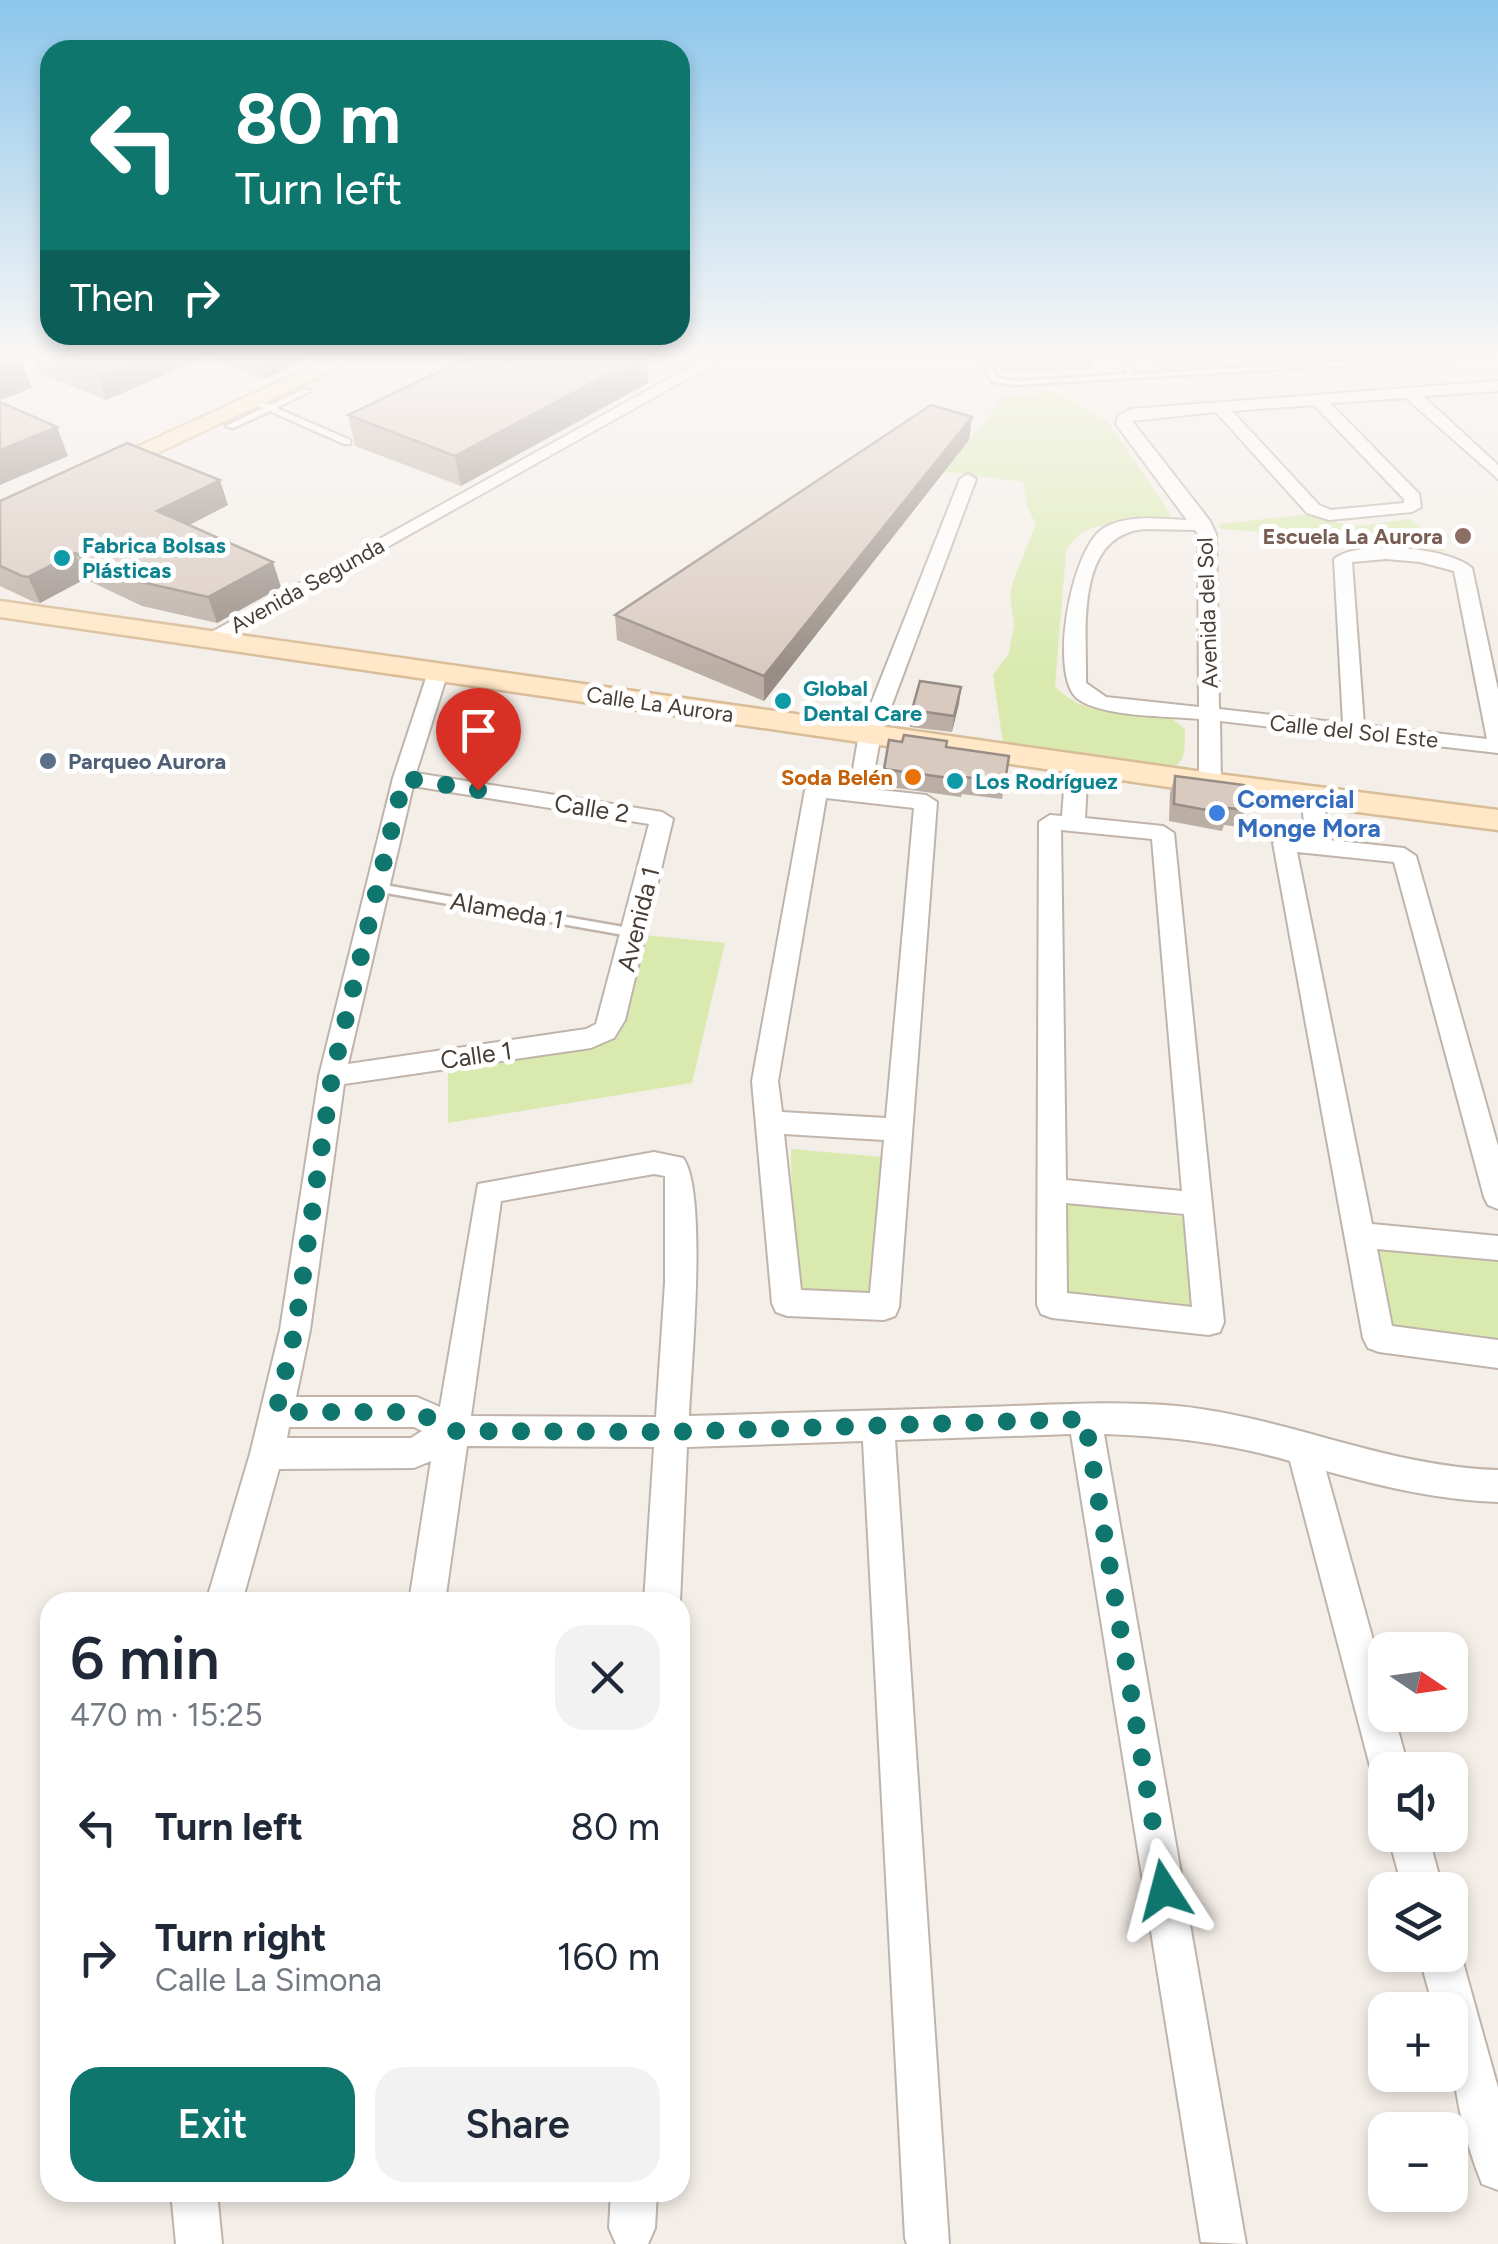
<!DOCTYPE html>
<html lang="en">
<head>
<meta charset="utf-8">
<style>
  :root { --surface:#fff; --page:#f2f2f3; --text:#1f2937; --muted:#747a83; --accent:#0f766e }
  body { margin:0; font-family:Figtree,sans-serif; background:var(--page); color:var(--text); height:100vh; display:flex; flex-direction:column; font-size:38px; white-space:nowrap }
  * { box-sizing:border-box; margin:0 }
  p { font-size:32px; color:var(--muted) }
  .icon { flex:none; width:55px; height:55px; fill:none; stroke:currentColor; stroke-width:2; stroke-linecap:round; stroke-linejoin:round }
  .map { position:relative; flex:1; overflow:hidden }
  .sheet { position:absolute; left:40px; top:1592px; width:650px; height:610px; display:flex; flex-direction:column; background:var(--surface); border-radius:30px; box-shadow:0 5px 15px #0003 }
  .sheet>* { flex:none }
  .top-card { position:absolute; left:40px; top:40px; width:650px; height:305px; border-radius:30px; box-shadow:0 5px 15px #0003; background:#0f766e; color:#fff; overflow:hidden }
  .needle { width:65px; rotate:103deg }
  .buttons { position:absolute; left:1368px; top:1632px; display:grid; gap:20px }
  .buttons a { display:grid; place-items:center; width:100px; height:100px; border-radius:20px; background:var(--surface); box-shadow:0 5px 15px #0003; font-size:50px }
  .pin { position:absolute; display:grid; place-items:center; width:85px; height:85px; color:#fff; margin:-102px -42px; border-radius:50% 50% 50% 0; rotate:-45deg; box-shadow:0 0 10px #0007 }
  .pin .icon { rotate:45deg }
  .me { position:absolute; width:110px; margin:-55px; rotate:351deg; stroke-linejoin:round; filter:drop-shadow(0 0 8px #0008) }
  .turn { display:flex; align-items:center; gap:35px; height:210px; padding:0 30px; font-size:45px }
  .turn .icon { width:130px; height:130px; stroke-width:2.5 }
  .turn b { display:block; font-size:70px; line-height:85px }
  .then { display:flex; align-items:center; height:95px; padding:0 30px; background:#0003; gap:20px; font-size:38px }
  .round { display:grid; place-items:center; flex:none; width:105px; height:105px; border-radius:30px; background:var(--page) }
  .summary { display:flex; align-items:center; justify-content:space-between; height:170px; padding:0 30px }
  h1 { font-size:60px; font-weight:600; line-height:75px }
  .button { display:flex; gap:20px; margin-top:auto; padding:20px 30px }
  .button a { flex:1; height:115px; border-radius:30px; background:var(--accent); color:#fff; font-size:40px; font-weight:600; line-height:115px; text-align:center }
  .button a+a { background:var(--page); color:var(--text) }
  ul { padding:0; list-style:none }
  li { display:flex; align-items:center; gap:30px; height:130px; padding:0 30px }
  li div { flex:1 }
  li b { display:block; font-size:38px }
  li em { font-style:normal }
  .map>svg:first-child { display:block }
  .green { fill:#daeaaf }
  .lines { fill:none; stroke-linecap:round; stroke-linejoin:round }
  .lane-casing { stroke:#c0b4aa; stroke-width:5 }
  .street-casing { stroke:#c0b4aa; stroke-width:4 }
  .secondary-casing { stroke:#d9bc98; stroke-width:5 }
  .lane { fill:#fff; fill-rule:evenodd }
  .street { fill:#fff; fill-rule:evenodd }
  .secondary { fill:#ffe7c7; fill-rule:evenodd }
  .wall { fill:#bbaea5 }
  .shaded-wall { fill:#988d86 }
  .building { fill:#d9cac0; stroke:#988d86; stroke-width:2.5 }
  .route { stroke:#0f766e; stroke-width:18; stroke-dasharray:0 32.4 }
  .education-dot { fill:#8d6e63; stroke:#fff; stroke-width:4 }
  .culture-dot { fill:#0f9aa8; stroke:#fff; stroke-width:4 }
  .service-dot { fill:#5c6f8a; stroke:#fff; stroke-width:4 }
  .food-dot { fill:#e8710a; stroke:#fff; stroke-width:4 }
  .shop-dot { fill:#3f7fe0; stroke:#fff; stroke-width:4 }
  .labels { text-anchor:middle; stroke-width:10; stroke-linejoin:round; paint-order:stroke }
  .far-education-label { font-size:22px; font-weight:bold; fill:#785e54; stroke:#fff; text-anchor:end }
  .far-culture-label { font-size:22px; font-weight:bold; fill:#0d838f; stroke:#fff; text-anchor:start }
  .far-street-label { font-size:22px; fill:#483e36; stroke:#fff }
  .far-service-label { font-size:22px; font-weight:bold; fill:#4e5e75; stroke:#fff; text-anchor:start }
  .far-food-label { font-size:22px; font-weight:bold; fill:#c56008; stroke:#fff; text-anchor:end }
  .shop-label { font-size:25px; font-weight:bold; fill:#366cbe; stroke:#fff; text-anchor:start }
  .street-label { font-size:25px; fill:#483e36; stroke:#fff }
</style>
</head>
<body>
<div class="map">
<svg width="1498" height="2244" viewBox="0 0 1498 2244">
  <rect width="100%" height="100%" fill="#f4eee8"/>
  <path class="green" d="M1055 392 1108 422 1171 515C1148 544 1091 501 1066 552L1055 686C1081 717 1132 713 1171 718L1185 729C1184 745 1188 763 1170 768L1003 744 993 675 1009 653 1014 625 1010 595 1013 581 1036 524 1027 507 1023 482 944 472 1004 396Z
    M1311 514 1352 527 1410 519 1446 552 1389 541 1221 529 1219 524Z
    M644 935 725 943 692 1083 448 1123V1069L588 1046 611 1041 618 1035Z
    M791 1149 883 1157 875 1297 803 1294 792 1210Z
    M1065 1203 1186 1217 1191 1314 1065 1297Z
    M1371 1243 1498 1258V1347L1385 1333Z"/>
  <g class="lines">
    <defs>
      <path id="lane" d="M975 357H983L998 378 1015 381 1127 374 1123 357H1131L1134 374 1417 357H1455L1451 359 1015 385 993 382Z
        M304 389 311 391 276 408 350 440V444H344L270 411 233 428 226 426 263 408 251 403V399L270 405Z
        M379 884 635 929 641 933 635 937 375 891 373 888Z"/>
      <path id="street" d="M708 357H726L216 643 209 645 199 639Z
        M1498 381V391L1423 396 1498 465V479L1406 398 1330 403 1419 494 1421 507 1412 512 1329 520 1307 513 1216 412 1132 421 1210 521 1216 534 1219 709 1343 723 1334 559C1359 539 1448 547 1472 568L1498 690V753L1220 721 1221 783 1210 790 1199 783V719C1168 716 1102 717 1078 699 1048 677 1071 547 1104 528 1127 514 1161 519 1187 520L1116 424 1118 416 1131 409ZM1314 405 1404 499V503L1331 510 1319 505 1232 411ZM1144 529 1195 530 1198 534 1199 707 1106 697 1086 683C1087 631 1074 536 1144 529ZM1386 559 1420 562 1454 571 1487 739 1364 725 1352 562Z
        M968 474 976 479 881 734 871 789 926 795 937 802 899 1307 895 1316 884 1320 787 1316 776 1312 772 1303 752 1081 805 790 816 783 850 787 859 734 960 479ZM826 798 914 808 886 1118 782 1112 778 1081ZM784 1134 884 1140 870 1293 801 1290Z
        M438 666 448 672 416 773 662 812 673 819 625 1020 614 1038 591 1048 344 1084 310 1330 296 1397H417L440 1407 478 1184 654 1152 683 1158C708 1191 691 1367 689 1416 788 1413 887 1410 986 1407 1049 1405 1114 1400 1177 1406 1287 1417 1387 1467 1498 1470V1502C1439 1500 1383 1487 1326 1471L1385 1683V1715H1394L1409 1770H1385V1787L1376 1784 1371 1770 1290 1461C1227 1443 1169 1436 1104 1434L1246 2244 1201 2242 1071 1434 895 1440 949 2244H907L905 2238 863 1441 687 1447 680 1602H644L654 1447 467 1446 445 1602H409L431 1461 414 1468 279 1469 242 1602H206L250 1454 280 1330 319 1076 393 778 428 672ZM413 786 649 824 596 1024 586 1029 348 1064ZM654 1174 665 1176V1283L656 1417 471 1416 501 1201ZM289 1427H414L422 1431 411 1438H287Z
        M1077 757 1088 764 1085 818 1163 826 1174 833 1224 1322 1220 1332 1209 1335 1052 1318 1041 1314 1037 1305 1039 822 1050 815 1062 816 1066 764ZM1061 830 1152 839 1182 1191 1066 1180ZM1066 1203 1184 1214 1192 1307 1067 1293Z
        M1312 790 1323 797 1329 840 1404 848 1416 856 1498 1146V1209L1488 1205 1484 1197 1394 862 1297 852 1372 1224 1498 1236V1260L1377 1249 1392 1326 1498 1340V1368L1379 1352 1368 1348 1363 1338 1273 843 1284 836 1306 838 1301 797Z
        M1388 1835H1428L1443 1890H1403Z
        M1450 1938 1461 1955 1498 2088V2190L1482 2184C1459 2128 1450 2070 1450 2010H1434L1419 1955H1450Z
        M171 2192H217L222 2244H176Z
        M611 2192H657L655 2228 648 2244H616L609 2228Z"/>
      <path id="secondary" d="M333 357H361L0 527V510Z
        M0 601 1210 773 1498 810V830L1210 793 0 617Z"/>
    </defs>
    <use href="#lane" class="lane-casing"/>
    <use href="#street" class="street-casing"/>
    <use href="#secondary" class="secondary-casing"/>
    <use href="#lane" class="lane"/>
    <use href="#street" class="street"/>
    <use href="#secondary" class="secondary"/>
  </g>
  <path class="wall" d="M33 357H206L106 400 39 373Z
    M207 357H301L302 362 264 379Z
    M1002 357H1092L1090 369 1001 372Z
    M1153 357H1283L1157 365Z
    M648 383 461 486 355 446 348 415Z
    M972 417 969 440 764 701 617 640 615 615Z
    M0 501 228 505 189 525 281 587 217 623 142 606 85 579 40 603 34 602 0 586Z
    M961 687 952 732 910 727 912 710Z
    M946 747 1009 756 1002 799 962 794 961 797 882 786 884 769Z
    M1175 776 1245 810 1239 827 1224 825 1222 831 1169 821 1170 793Z"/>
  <path class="shaded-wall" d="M137 357H206L106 400 97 373Z
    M258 357H301L302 362 264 379Z
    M640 357H647L648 383 461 486 455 456Z
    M21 360 32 388 0 400V368Z
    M972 417 969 440 764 701V676Z
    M57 427 68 456 0 485V450Z
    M220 480 228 505 166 537 157 511Z
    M75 553 85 579 40 603 28 577Z
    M273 562 281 587 217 623 208 597Z
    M961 687 959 704 952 732 954 716Z"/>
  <path class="building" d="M0 357H14L21 360 0 368Z
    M55 357H137L97 373Z
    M469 357H640L455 456 348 415Z
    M0 402 57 427 0 450Z
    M931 405 972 417 764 676 615 615Z
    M127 443 220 480 157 511 273 562 208 597 132 580 75 553 28 577 22 576 0 566V501Z
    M920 681 961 687 954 716 912 710Z
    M904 735 947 741 946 747 1009 756 1005 782 965 777 964 780 884 769 889 740 902 742Z
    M1175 776 1244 785 1245 810 1228 808V814L1174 804Z"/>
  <linearGradient id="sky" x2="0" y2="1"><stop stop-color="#8cc6ec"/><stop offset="0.53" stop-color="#faf7f5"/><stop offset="1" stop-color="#faf7f5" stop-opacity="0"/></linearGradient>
  <rect width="1498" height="671" fill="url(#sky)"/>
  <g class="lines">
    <path class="route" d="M478 790 404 778 332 1076 295 1330 276 1412H417L454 1431 670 1432 1085 1419 1164 1890"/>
  </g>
  <circle class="education-dot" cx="1463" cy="536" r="10"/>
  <g class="culture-dot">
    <circle cx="62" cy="558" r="10"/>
    <circle cx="783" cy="701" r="10"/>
    <circle cx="955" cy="781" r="10"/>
  </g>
  <circle class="service-dot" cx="48" cy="761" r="10"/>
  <circle class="food-dot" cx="913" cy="777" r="10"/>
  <circle class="shop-dot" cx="1217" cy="813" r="10"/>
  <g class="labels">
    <g class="far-education-label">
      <text x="1443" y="544">Escuela La Aurora</text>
    </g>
    <g class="far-culture-label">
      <text x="82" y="553">Fabrica Bolsas<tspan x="82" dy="25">Plásticas</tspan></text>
      <text x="803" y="696">Global<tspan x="803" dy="25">Dental Care</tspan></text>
      <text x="975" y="789">Los Rodríguez</text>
    </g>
    <g class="far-street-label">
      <text transform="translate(307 585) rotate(-29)" y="8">Avenida Segunda</text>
      <text transform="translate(1207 613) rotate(-92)" y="8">Avenida del Sol</text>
      <text transform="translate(660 704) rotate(8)" y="8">Calle La Aurora</text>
      <text transform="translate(1354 731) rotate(6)" y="8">Calle del Sol Este</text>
    </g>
    <g class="far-service-label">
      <text x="68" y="769">Parqueo Aurora</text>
    </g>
    <g class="far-food-label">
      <text x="893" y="785">Soda Belén</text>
    </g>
    <g class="shop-label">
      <text x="1237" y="808">Comercial<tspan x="1237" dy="29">Monge Mora</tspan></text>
    </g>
    <g class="street-label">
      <text transform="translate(592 808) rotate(9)" y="9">Calle 2</text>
      <text transform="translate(507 910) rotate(10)" y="9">Alameda 1</text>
      <text transform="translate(638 919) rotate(-76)" y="9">Avenida 1</text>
      <text transform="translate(476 1055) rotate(-8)" y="9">Calle 1</text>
    </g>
  </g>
</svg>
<div class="buttons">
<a><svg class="needle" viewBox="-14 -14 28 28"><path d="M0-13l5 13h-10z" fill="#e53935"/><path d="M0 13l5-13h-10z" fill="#747a83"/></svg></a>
<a><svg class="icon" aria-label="sound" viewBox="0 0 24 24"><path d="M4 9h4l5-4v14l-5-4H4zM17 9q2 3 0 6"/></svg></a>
<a><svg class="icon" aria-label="layers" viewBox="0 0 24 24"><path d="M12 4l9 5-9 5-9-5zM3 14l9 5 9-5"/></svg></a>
<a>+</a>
<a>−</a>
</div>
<div class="pin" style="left:478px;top:790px;background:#d93025"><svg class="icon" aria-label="arrive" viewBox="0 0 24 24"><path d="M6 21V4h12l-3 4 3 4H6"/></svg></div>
<svg class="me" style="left:1164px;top:1890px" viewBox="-20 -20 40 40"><path d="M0-17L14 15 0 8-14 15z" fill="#0f766e" stroke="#fff" stroke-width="4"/></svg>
<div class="top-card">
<div class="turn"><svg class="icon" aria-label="left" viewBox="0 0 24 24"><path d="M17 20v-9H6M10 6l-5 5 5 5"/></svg><div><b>80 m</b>Turn left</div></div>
<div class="then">Then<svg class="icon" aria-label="right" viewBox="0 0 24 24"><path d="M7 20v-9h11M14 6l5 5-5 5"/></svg></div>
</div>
<section class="sheet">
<div class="summary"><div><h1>6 min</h1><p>470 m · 15:25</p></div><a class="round"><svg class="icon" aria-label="close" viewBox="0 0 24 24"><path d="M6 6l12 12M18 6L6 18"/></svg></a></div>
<ul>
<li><svg class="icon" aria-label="left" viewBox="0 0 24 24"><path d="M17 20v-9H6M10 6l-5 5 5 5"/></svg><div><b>Turn left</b></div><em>80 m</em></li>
<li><svg class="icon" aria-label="right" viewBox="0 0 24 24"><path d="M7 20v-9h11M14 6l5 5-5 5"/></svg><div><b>Turn right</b><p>Calle La Simona</p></div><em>160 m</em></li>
</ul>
<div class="button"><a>Exit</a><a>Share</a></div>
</section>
</div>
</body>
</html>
